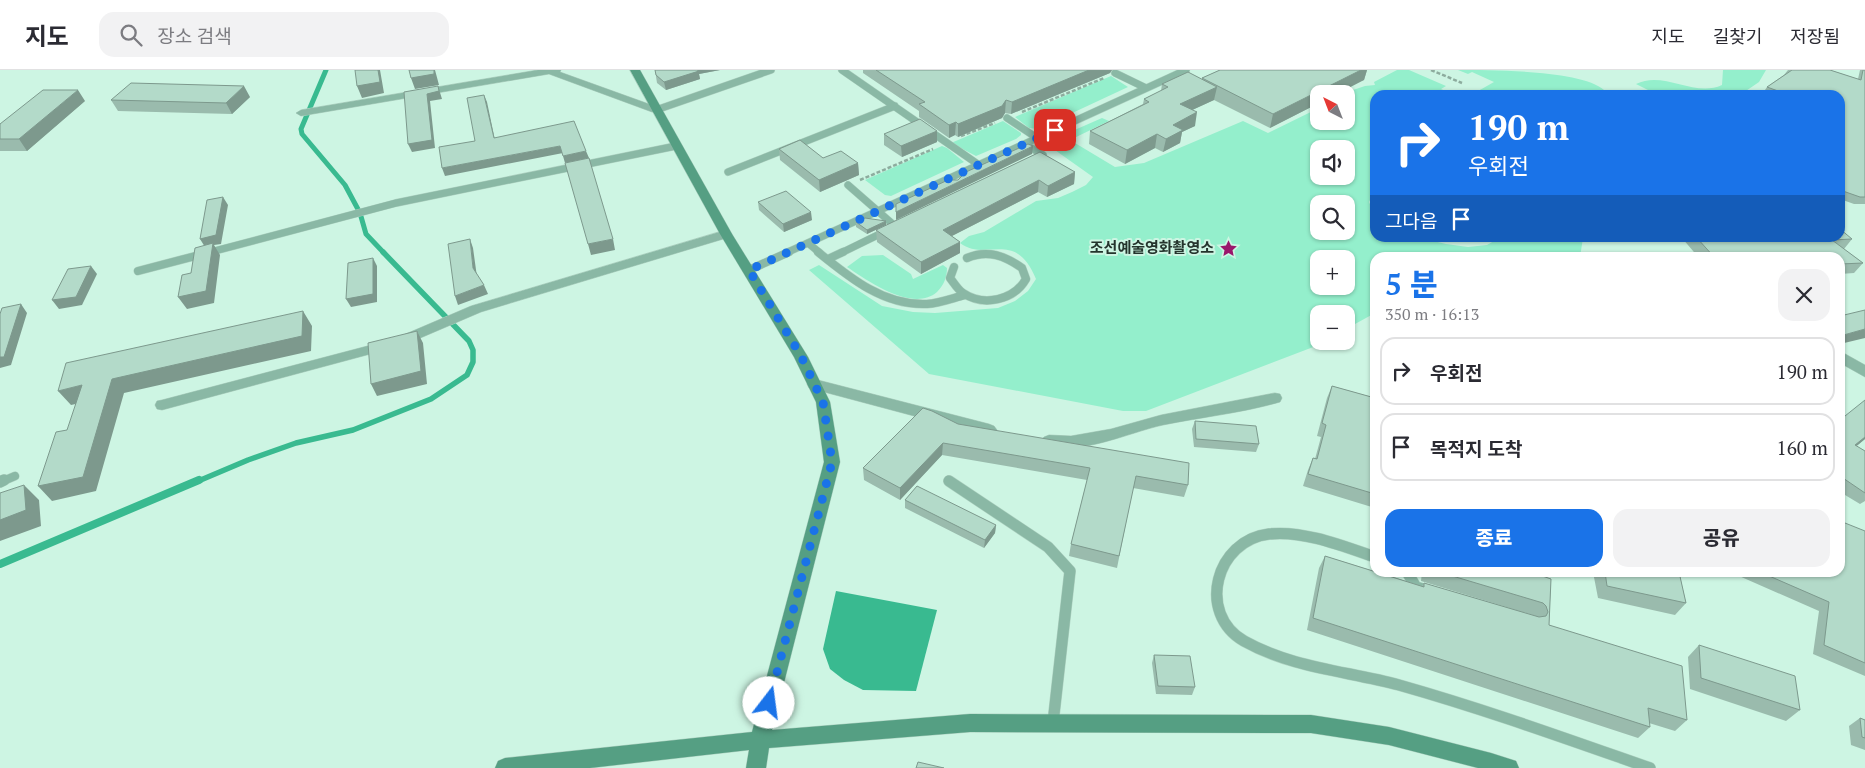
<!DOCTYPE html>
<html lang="ko">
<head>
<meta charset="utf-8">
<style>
  :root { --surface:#fff; --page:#f2f2f3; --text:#2b2b33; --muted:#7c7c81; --line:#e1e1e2; --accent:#1a73e8 }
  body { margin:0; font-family:"PT Serif","Noto Sans KR",serif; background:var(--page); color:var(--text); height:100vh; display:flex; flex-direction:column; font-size:19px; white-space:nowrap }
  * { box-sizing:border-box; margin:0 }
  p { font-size:16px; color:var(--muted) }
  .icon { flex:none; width:28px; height:28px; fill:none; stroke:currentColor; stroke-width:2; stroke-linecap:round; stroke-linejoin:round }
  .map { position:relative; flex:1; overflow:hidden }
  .details { position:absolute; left:1370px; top:182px; width:475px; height:325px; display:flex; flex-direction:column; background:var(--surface); border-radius:15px; box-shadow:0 1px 4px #0004 }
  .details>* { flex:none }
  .hud { position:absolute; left:1370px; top:20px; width:475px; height:152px; border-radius:15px; box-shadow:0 1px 4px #0004; background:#1a73e8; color:#fff; overflow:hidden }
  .needle { width:32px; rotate:318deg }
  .tools { position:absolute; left:1310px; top:15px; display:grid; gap:10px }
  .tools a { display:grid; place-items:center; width:45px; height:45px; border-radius:10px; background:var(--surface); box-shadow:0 1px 4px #0004; font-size:25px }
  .pin { position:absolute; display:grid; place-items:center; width:42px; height:42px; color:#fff; margin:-21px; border-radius:10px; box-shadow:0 2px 8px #0006 }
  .me { position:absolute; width:55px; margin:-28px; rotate:15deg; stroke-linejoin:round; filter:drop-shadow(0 0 4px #0008) }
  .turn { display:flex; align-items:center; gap:18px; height:105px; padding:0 15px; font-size:22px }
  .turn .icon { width:65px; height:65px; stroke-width:2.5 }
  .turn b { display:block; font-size:35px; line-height:42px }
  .then { display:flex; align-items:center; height:48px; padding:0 15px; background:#0003; gap:10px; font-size:19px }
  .round { display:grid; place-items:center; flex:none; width:52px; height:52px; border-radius:15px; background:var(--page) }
  .headline { display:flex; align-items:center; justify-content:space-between; height:85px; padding:0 15px }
  h1 { font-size:30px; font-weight:800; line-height:38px; color:var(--accent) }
  .cta { display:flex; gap:10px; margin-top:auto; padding:10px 15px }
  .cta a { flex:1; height:58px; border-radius:15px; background:var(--accent); color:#fff; font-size:20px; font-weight:800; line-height:58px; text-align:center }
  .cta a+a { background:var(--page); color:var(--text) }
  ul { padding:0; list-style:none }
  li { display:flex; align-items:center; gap:15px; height:68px; margin:0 10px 8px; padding:0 5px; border:2px solid var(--line); border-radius:15px }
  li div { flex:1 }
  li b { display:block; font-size:19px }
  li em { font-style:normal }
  header { display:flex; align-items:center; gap:30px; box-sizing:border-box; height:70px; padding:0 25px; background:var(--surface); border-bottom:1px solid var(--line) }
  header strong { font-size:24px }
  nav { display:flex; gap:28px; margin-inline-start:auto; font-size:18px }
  .search { width:350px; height:45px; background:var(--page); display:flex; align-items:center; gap:12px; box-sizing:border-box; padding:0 18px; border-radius:15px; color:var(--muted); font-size:19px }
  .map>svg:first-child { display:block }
  .green { fill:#94efcc; fill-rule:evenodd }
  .water { fill:#39ba90 }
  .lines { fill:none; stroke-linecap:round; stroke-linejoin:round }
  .stream-far2 { stroke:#39ba90; stroke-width:5 }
  .stream-far1 { stroke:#39ba90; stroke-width:5.5 }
  .stream { stroke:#39ba90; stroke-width:8 }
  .lane-far2-casing { stroke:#afd2c2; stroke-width:8 }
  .lane-far1-casing { stroke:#afd2c2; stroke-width:9 }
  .lane-casing { stroke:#afd2c2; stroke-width:12 }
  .street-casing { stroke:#afd2c2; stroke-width:1 }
  .secondary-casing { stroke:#afd2c2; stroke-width:1 }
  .path { stroke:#8dac9e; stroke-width:2.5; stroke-dasharray:4 2; stroke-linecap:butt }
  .lane-far2 { stroke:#8ab8a5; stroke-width:7 }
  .lane-far1 { stroke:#8ab8a5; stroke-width:8 }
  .lane { stroke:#8ab8a5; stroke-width:11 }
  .street { fill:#8ab8a5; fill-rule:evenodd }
  .secondary { fill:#559f83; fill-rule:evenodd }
  .wall { fill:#9abbad }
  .shaded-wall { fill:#7d998d }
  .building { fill:#b3dac9; stroke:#7d998d }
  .route { stroke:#1a73e8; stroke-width:9; stroke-dasharray:0 16.2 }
  .labels { text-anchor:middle; stroke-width:4; stroke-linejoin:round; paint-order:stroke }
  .poi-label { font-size:15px; font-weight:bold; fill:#24342d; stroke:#cdf5e3; text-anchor:end }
</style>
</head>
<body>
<header>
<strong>지도</strong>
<div class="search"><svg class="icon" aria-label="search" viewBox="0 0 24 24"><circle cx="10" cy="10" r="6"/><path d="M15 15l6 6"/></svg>장소 검색</div>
<nav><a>지도</a><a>길찾기</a><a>저장됨</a></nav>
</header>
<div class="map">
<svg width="1865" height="698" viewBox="0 0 1865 698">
  <rect width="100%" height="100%" fill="#cdf5e3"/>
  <path class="green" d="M1397 0H1409L1446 16 1441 19 1454 25H1375V120L1369 132 1375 145V168H1421L1446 174 1468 177 1487 175 1499 168H1583L1580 187 1375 188V243L1346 259V244H1319V271H1329L1146 341H1123L929 304 809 200 819 195 882 236 913 242 935 243 998 238 1015 231 1028 221 1036 209C1015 158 987 193 960 173L969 166 984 162 1036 131 1058 128 1072 122 1086 115 1093 107 1045 73 1102 48 1109 51 1070 70 1115 97 1144 93 1243 51 1268 63 1319 38V51H1346V24H1341L1365 16 1375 15 1374 12ZM1319 79H1346V106H1319ZM1319 134H1346V161H1319ZM1319 189H1346V216H1319Z
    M1458 0C1492 0 1583 0 1604 20L1592 25H1471L1494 12 1472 2 1468 4Z
    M1723 0H1766L1759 12 1740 25H1658L1636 14C1664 0 1694 28 1722 15Z
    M1111 6 1128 17 1038 59 1029 58 1015 47Z
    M1003 51 1021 63V65L1016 69 976 86 951 73Z
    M942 76 947 78 964 92 891 126 885 125 865 110Z
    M883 185 911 204 913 209 943 195 947 198C947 207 944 215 937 222 913 243 868 211 847 197L862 186Z"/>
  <path class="water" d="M836 521 937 540 916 621 863 620 844 610 830 599 823 579Z"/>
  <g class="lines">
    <path class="stream-far2" d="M326 0 301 59 302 64 345 115 360 143 366 164 384 183"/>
    <path class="stream-far1" d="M196 412 248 390 296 373 353 360 431 329 467 305 473 292V280L469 271 383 182"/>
    <path class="stream" d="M0 494 199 410"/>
    <defs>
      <path id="lane-far2" d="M842 0 979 95
        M1115 3 1146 18
        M656 40 771 0
        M1007 48 1037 68
        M1025 74 1043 85 1037 88
        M728 102 895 36
        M848 115 896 157
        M808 173 820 183
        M207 183 396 133 676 76
        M786 183 1186 0
        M841 183 886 161"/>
      <path id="lane-far1" d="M818 182C850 208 884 236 927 234 940 233 953 228 965 225
        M828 189 843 182
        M954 197 950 208C954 213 958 220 963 223 984 237 1014 230 1026 209L1022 198C1005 186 988 179 967 188
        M749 200 789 182
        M138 201 211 182
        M1 412 15 406"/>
      <path id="lane" d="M949 411 1048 477 1070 501 1053 653
        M0 412 4 410
        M1375 487C1343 476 1303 460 1269 464 1216 470 1196 543 1244 571 1292 598 1347 601 1399 615 1484 639 1567 669 1650 698
        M1407 502 1416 517 1423 519"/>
      <path id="street" d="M538 0H561L560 2 660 38 661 40 660 42H652L549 4 301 46 296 43 301 40Z
        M726 160 732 164 730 167 481 242 404 275 162 340 157 339 155 335 157 331 162 330 394 269 471 236Z
        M1840 281 1865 295V307L1840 293Z
        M814 309 989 354 994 356 997 360 994 364 989 366 809 318 807 314 809 310Z
        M1275 323 1280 324 1282 328 1280 332C1242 343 1202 347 1163 355 1127 363 1081 386 1044 375L1041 371 1044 367 1049 365 1071 366 1111 359 1161 345Z"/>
      <path id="secondary" d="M630 0H640L732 164 808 287 830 332 840 392 772 660 970 644 1311 645 1389 657 1491 683 1516 691 1519 698H1478L1389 675 1311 663 970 662 769 678 766 698H746L749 680 590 698H495L498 691 505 688 752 662 824 392 816 332 794 287 720 164Z"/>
    </defs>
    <use href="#lane-far2" class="lane-far2-casing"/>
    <use href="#lane-far1" class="lane-far1-casing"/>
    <use href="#lane" class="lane-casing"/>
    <use href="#street" class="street-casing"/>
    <use href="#secondary" class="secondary-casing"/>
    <path class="path" d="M1431 0 1462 13
      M1022 42 1104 8
      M961 66 995 53
      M860 110 933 79"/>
    <use href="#lane-far2" class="lane-far2"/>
    <use href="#lane-far1" class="lane-far1"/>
    <use href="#lane" class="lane"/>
    <use href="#street" class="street"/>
    <use href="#secondary" class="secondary"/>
  </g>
  <path class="wall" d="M655 0H720L699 4 700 9 666 20 657 13Z
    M863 0H1112L1110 3 1011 44 1005 43 1002 48 958 67 955 65 949 68 919 47V41L863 3Z
    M1220 0H1367L1364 10 1319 24V33L1270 58 1214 30 1192 40 1195 56 1182 62 1180 73 1163 82 1155 78 1125 94 1089 74 1090 61 1143 34 1144 29 1161 21 1162 14 1202 9V8Z
    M1788 0H1830L1858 9 1860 0H1865V134H1854L1840 129V25H1767L1763 23 1767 17 1784 5Z
    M250 27 232 44 118 41 111 30Z
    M85 31 27 81H0V54Z
    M937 61V72L902 87 884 75V64Z
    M779 79 823 88 858 93 859 105 820 122 780 90Z
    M1040 82 1075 102 1074 114 1047 127 1038 122 952 166 960 172V183L921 204 877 172 876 160Z
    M758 132 812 150 784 162 759 140Z
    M856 152 886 155 867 164 856 157Z
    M1682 168H1840L1852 169 1844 179 1863 193 1854 203 1840 204V188H1699Z
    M1332 316 1375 328V438L1303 416 1308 400 1313 388 1315 389 1321 367 1317 366 1327 328Z
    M1840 350 1865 369 1856 376 1865 381V431L1860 434 1840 422Z
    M1195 351 1259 374 1256 382 1194 377 1192 359Z
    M958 354 1188 415 1184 427 1133 418 1117 498 1069 486 1071 474 1087 410 942 385 900 430 864 410 863 398Z
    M905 430 996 455 995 463 984 478 905 438Z
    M1865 461V606L1813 584 1819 541 1730 502H1840Z
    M1325 486 1422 516 1424 513 1536 546 1421 511 1422 502H1531L1551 509 1549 555 1687 650 1675 661 1649 653 1650 657 1638 668 1307 560 1319 498Z
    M1593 502H1679L1686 533 1675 545 1598 528Z
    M1699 575 1800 640 1786 651 1690 619 1688 587Z
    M1154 585 1195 617 1192 625 1156 624 1152 593Z
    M1860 648 1865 650V680L1851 675 1849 656Z"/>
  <path class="shaded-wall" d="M378 0H380L384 23 362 28 357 16Z
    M434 0H435L439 15 415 19 411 8Z
    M694 0H720L699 4 700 9 666 20 664 12Z
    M1089 0H1112L1110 3 1011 44 1012 32Z
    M1361 0H1367L1364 10 1337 24H1319V33L1270 58 1273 44Z
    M244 16 250 27 232 44 226 33Z
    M438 16 442 29 430 31 435 78 412 82 408 74 427 24Z
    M1217 17 1214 30 1177 47 1180 34Z
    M78 20 85 31 27 81 19 69Z
    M484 25 487 32 496 75 494 68Z
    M1006 30 1005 43 1002 48 958 67V54Z
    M1197 42 1195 56 1182 62 1180 73 1163 82 1166 69 1173 55Z
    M956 52 955 65 949 68V55Z
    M937 61V72L902 87 901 76Z
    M1157 64 1155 78 1125 94 1127 80Z
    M560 76 563 83 445 106 442 98Z
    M1033 76 1032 84 896 150V142Z
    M586 81 589 88 565 93 563 86Z
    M858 93 859 105 820 122 819 110Z
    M1075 102 1074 114 1047 127 1048 116Z
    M1039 110 1038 122 942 171 943 160Z
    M223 127 228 135 221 174 214 175 220 185 214 233 187 239 178 227 205 177 200 169Z
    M811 142 812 150 784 162 783 154Z
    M886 151V155L867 164V160Z
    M470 169 473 178 477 207 473 198Z
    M613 169 615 180 591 185 588 174Z
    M960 172V183L921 204V192Z
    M373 188 377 196V232L351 237 346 229Z
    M91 196 97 204 82 235 59 239 52 230Z
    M484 215 488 224 458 235 455 226Z
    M21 234 27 243 11 295 0 298V287Z
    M303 241 312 256 311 281 124 323 96 421 52 431 38 416 112 309Z
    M1865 259V268L1840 274V266Z
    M417 261 423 273 427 314 377 326 371 314Z
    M82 315 94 330 71 335 58 321Z
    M1865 367V369L1846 385 1855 375Z
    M943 373 942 385 900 430V418Z
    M24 415 39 430 41 456 0 471V450Z
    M996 455 995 463 984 478 985 470Z"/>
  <path class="building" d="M355 0H378L380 12 357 16Z
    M409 0H434V4L411 8Z
    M655 0H697L699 1 664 12 656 5Z
    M876 0H1089L1012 32 1006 30 1002 36 958 54 956 52 949 55 919 34 925 32Z
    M1220 0H1361L1273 44 1202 8Z
    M1792 0H1830L1861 10 1863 0H1865V127H1860L1840 120V25H1789L1767 17Z
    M1188 2 1217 17 1180 34 1197 42 1173 55 1183 60 1166 69 1157 64 1127 80 1090 61 1149 32 1144 29 1168 17 1162 14Z
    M131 13 244 16 226 33 111 30Z
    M438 16 439 21 427 24 432 70 408 74 404 22Z
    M43 20H78L19 69H0V54Z
    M484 25 494 68 574 51 586 81 563 86 560 76 442 98 439 77 475 71 467 28Z
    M920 49 937 61 901 76 884 64Z
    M800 70 823 88 841 81 858 93 819 110 779 79Z
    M1028 74 1033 76 896 142V134L948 110H958L966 102Z
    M1040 82 1075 102 1048 116 1039 110 943 160 960 172 921 192 876 160Z
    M589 88 613 169 588 174 565 93Z
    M786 121 811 142 783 154 758 132Z
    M223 127 216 165 200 169 207 130Z
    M865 148 886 151 867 160 856 152Z
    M1840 159 1852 169 1832 170 1863 193 1840 194V188H1715L1697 168H1840Z
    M470 169 473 198 484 215 455 226 448 174Z
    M213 173 206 221 178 227 182 205 191 203 195 178Z
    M373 188V224L346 229 348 193Z
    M91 196 76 227 52 230 68 199Z
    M21 234 4 287H0V244L2 238Z
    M1865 240V259L1840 266V246Z
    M303 241 302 266 112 309 83 407 38 416 56 362 67 360 82 315 58 321 66 293Z
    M417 261 421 301 371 314 368 273Z
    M1332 316 1375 328V424L1308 404 1313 388 1317 389 1326 355 1322 353Z
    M1865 330V367L1855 375 1865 381V423L1840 406V350Z
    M923 338 932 341 958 354 1189 393 1188 415 1136 406 1119 486 1071 474 1090 398 943 373 900 418 863 398Z
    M1195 351 1256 356 1259 374 1196 369Z
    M24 415 26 440 0 450V423Z
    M917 416 996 455 985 470 905 430Z
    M1840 451 1865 461V593L1824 575 1829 532 1760 502H1840Z
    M1325 486 1424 517V513L1539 547 1546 546 1548 542 1546 536 1543 533 1439 502H1531L1551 509 1549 555 1682 596 1687 650 1648 638 1650 657 1313 548Z
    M1605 502H1679L1686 533 1607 516Z
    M1699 575 1795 606 1800 640 1701 608Z
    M1154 585 1190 586 1195 617 1158 616Z
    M1860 648 1865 650V668L1862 667Z
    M918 692 944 698H916Z"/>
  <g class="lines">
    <path class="route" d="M769 633 832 392 823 332 801 286 749 200 1055 60"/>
  </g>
  <defs>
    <symbol id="sight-bare" viewBox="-9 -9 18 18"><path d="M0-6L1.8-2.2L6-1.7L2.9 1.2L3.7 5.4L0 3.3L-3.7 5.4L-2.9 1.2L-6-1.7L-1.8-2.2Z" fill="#9a176c" stroke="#cdf5e3" stroke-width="2.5" paint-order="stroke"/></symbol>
  </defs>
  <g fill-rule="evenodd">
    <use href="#sight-bare" x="1216" y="166" width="25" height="25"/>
  </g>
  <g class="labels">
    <g class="poi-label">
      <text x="1214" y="183">조선예술영화촬영소</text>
    </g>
  </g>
</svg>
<div class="tools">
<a><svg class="needle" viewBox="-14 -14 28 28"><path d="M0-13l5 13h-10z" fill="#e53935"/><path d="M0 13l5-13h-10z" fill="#7c7c81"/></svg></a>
<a><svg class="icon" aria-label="sound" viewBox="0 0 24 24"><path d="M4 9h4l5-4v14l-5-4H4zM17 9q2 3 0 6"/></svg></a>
<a><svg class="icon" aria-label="search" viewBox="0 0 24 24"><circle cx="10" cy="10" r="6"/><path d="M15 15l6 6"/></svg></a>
<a>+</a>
<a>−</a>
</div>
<div class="pin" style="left:1055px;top:60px;background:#d93025"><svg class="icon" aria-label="arrive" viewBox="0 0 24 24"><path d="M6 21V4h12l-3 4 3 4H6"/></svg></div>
<svg class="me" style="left:769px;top:633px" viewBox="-20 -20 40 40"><circle r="19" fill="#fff"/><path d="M0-13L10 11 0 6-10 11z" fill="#1a73e8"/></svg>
<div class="hud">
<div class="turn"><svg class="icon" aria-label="right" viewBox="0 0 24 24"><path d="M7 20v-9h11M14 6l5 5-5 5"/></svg><div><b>190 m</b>우회전</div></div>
<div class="then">그다음<svg class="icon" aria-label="arrive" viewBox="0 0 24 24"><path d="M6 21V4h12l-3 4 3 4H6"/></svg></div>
</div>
<section class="details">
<div class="headline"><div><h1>5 분</h1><p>350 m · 16:13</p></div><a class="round"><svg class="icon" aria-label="close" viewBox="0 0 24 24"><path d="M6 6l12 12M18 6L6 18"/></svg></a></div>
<ul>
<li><svg class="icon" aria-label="right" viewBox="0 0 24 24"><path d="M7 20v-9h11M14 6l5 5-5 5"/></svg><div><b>우회전</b></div><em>190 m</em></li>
<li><svg class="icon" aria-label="arrive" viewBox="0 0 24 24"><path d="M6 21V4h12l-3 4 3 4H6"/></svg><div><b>목적지 도착</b></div><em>160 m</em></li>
</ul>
<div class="cta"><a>종료</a><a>공유</a></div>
</section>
</div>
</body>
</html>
